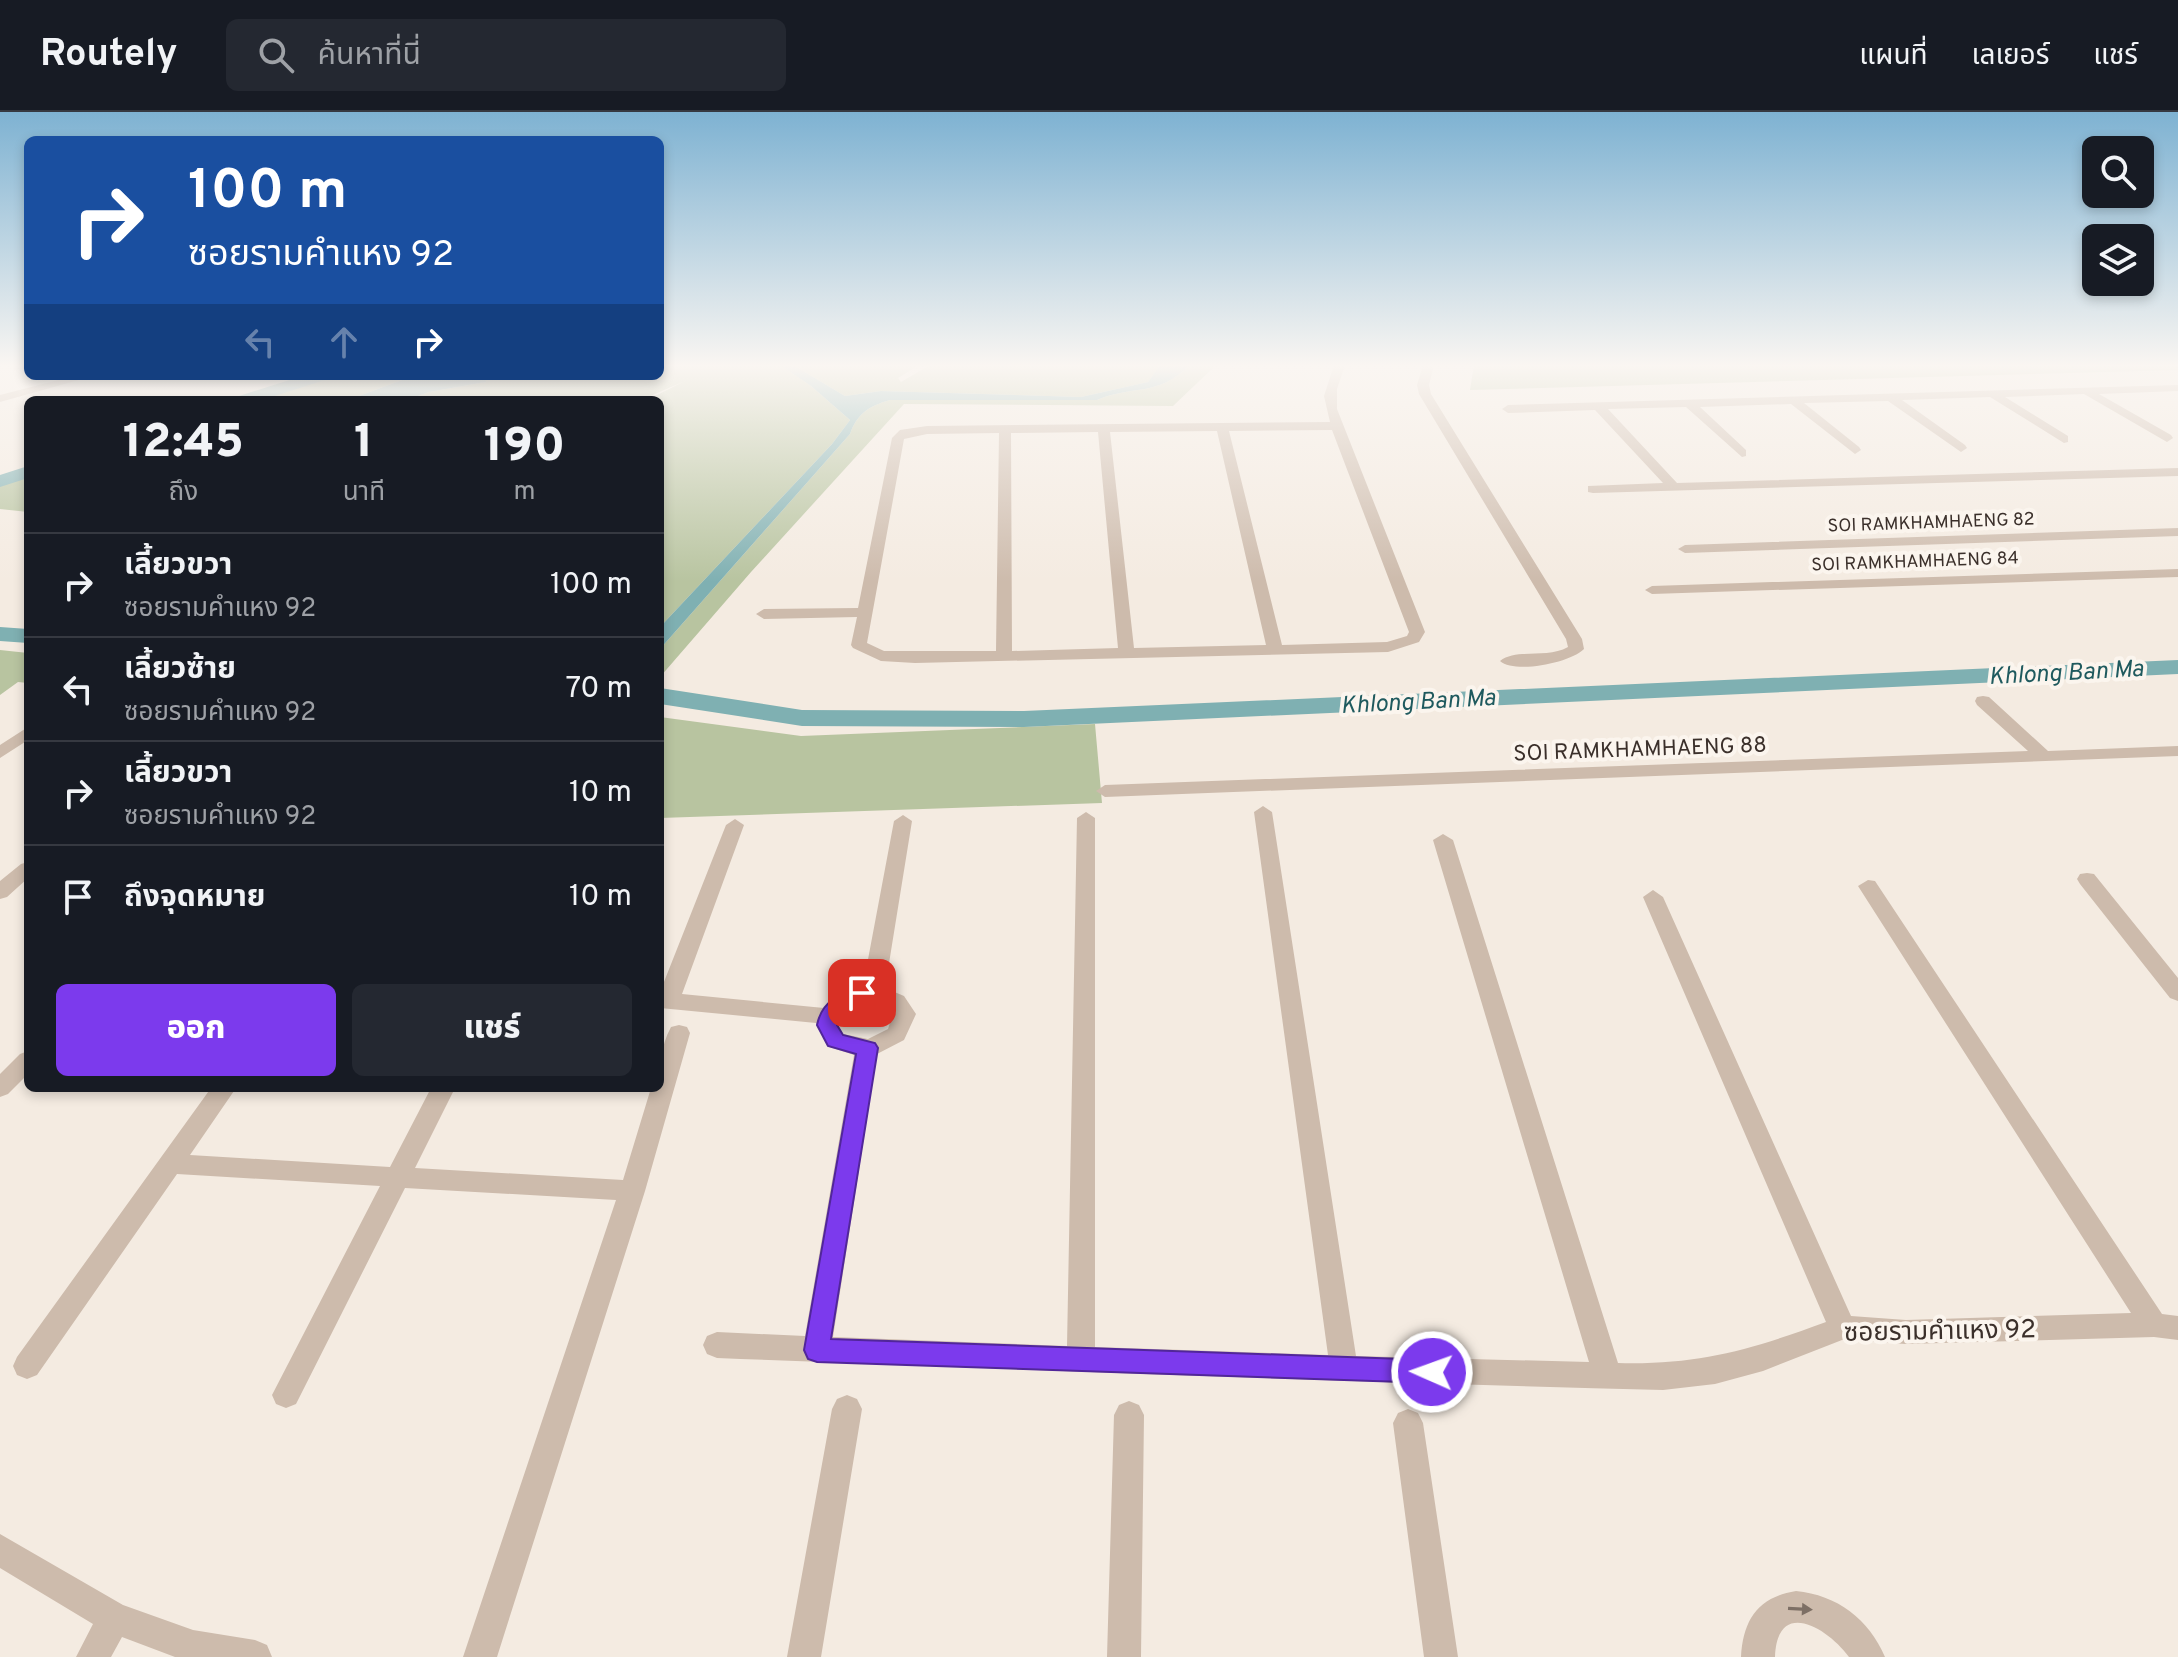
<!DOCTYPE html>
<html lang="th">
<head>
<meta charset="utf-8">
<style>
  :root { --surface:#171b24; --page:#242831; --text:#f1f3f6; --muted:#9ea1a6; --line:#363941; --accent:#7c3aed }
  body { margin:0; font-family:Overpass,"Noto Sans Thai",sans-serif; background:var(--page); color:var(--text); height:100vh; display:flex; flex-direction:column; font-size:30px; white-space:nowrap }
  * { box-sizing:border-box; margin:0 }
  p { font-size:26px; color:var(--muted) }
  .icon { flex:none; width:44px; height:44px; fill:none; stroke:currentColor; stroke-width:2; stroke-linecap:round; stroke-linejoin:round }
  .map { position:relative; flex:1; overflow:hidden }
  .side { position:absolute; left:24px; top:284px; width:640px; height:696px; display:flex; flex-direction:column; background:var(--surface); border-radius:12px; box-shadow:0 4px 12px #0003 }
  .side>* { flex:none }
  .hud { position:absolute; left:24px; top:24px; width:640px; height:244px; border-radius:12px; box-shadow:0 4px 12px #0003; background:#1a4fa0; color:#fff; overflow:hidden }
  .tools { position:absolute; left:2082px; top:24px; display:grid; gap:16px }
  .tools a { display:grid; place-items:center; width:72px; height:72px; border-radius:12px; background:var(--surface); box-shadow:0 4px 12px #0003; font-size:40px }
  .pin { position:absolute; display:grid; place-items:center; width:68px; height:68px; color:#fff; margin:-34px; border-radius:16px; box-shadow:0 4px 12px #0006 }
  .me { position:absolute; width:88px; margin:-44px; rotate:272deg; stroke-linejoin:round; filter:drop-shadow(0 0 6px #0008) }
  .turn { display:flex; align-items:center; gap:28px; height:168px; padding:0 32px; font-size:36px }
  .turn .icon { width:104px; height:104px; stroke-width:2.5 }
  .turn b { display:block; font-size:56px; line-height:68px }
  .lanes { display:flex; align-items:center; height:76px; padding:0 32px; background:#0003; justify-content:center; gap:40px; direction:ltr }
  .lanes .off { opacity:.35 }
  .eta { display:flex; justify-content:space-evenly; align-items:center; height:136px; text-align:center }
  .eta b { font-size:48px; font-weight:800; line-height:56px }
  .button { display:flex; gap:16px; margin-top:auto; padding:16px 32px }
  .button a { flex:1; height:92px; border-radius:12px; background:var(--accent); color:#fff; font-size:32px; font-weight:800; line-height:92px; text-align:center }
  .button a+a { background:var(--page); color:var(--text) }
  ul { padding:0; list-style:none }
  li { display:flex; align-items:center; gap:24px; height:104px; padding:0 32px; border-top:2px solid var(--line) }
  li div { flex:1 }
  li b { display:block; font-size:30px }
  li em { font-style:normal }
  header { display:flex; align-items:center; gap:48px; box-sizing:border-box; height:112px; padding:0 40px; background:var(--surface); border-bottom:2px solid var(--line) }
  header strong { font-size:38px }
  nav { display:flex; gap:44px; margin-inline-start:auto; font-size:28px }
  .search { width:560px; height:72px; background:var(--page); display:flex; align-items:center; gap:20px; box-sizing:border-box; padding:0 28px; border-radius:12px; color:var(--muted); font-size:30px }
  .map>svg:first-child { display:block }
  .green { fill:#b8c4a0 }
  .water { fill:#7fb0b2 }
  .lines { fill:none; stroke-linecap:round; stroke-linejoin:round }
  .canal { fill:#7fb0b2; fill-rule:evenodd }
  .minor { fill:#cdbbac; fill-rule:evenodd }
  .oneway { fill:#7d6f65 }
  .route { fill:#7c3aed; stroke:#51269a; stroke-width:2 }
  .labels { text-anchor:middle; stroke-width:8; stroke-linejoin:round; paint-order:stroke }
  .far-street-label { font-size:18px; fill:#3b302b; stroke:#fbf5ee }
  .street-label { font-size:22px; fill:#3b302b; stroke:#fbf5ee }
  .water-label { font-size:24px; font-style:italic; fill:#1f5a5e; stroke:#fbf5ee }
  .near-street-label { font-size:26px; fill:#3b302b; stroke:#fbf5ee }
</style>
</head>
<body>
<header>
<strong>Routely</strong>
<div class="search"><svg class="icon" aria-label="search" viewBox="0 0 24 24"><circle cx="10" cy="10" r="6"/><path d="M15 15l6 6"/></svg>ค้นหาที่นี่</div>
<nav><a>แผนที่</a><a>เลเยอร์</a><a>แชร์</a></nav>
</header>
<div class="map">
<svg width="2178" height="1545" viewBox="0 0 2178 1545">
  <rect width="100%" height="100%" fill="#f4ebe1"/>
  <path class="green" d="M660 253H780L811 274 850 308 832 332 660 515V288H647L685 269 641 288H407L429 280 486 270 485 264H660Z
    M793 253H919L898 266 901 270 930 253H1160L1148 270 1081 285 881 279 845 284Z
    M1190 253H1216L1173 294 904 292 751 460 660 565V537L850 322C857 302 869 294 890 288H1097C1135 272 1156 286 1190 253Z
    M1474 253H2178V258L1470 278Z
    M326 264H413L348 288H254Z
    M28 363V400L0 397V372Z
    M0 538 28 541V571L18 570 0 583Z
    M660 605 801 624 1095 612 1102 691 660 706Z"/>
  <path class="water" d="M780 253H793L845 284 881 279 1081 285 1148 270 1160 253H1190C1156 286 1135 272 1097 288H890C869 294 857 302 850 322L660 537V515L832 332 850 308 811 274Z
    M413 264H485L486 270 429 280 407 288H348Z"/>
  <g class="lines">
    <path class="canal" d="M302 264H327L325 268 262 288H236L239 284Z
      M28 354V366L0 375V363Z
      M0 515 28 517V531L0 529Z
      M2178 548V562L1024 615 802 614 660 592V576L802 598 1024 599Z"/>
    <path class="minor" d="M1334 253H1345L1337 277V297L1425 520 1419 530 1388 540 915 551 881 549 853 536 851 533 857 505 764 507 756 502 764 497 858 496 892 326 900 318 927 314 1330 310 1324 284ZM1332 318 1409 520 1407 524 1387 530 1282 533 1229 319ZM1217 319 1266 533 1134 536 1110 320ZM1098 320 1118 536 1012 539 1011 321ZM999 321 996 539H884L867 531 904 327 927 322Z
      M1423 253H1434L1429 273 1431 282 1582 527 1584 537C1570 551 1515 562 1500 549 1517 536 1547 547 1568 535L1566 527 1419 282 1417 273Z
      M74 264H93L0 290V283Z
      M2178 273V279L2099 282 2171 323 2173 326 2167 330 2084 282 2005 285 2068 324V330L2064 331 1990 285 1902 288 1965 333 1967 336 1961 340 1888 289 1804 291 1859 335 1861 338 1855 342 1791 292 1700 295 1746 338V344L1742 345 1686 295 1608 297 1677 371 2178 356V364L1593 381 1588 380V374L1663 371 1595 298 1508 301 1502 297 1508 293Z
      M2178 416V424L1685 441 1678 437 1685 433Z
      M2178 457V465L1652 482 1645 478 1652 474Z
      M1983 584 1989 585 2048 639 2178 634V644L1105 685 1096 679 1105 673 2028 639 1977 593 1975 589 1977 585Z
      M28 615V628L0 646V633Z
      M1263 694 1272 700 1356 1244 1589 1250 1433 728 1443 722 1453 728 1618 1251C1699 1253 1750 1238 1826 1210L1643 785 1653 778 1663 785 1851 1204 1906 1208 2131 1201 1858 774 1868 768 1875 769 2162 1202 2178 1204V1228L2154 1225 1906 1232 1842 1228 1763 1259 1715 1272 1663 1278C1348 1270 1032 1258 717 1246L707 1242 703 1233 707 1224 717 1220 805 1224 854 943 827 934 816 911 660 896V880L726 713 735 707 744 713 682 882 824 896 836 883 863 874 894 709 903 703 912 709 885 876 904 884 916 902 904 928 877 942 833 1225 1067 1234 1077 706 1086 700 1095 706V1235L1328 1243 1254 700ZM873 889 885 892 893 901 888 917 868 927 843 922 838 913C843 896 856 890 873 889Z
      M28 750V766L7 785 0 787V769L21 752Z
      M2087 761 2094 762 2178 866V889L2170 886 2080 772 2077 767 2080 762Z
      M679 913 687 915 690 921 645 1079 497 1545H463L616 1088 405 1076 296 1292 286 1296 276 1292 272 1283 380 1074 177 1062 37 1263 27 1267 17 1263 13 1254 17 1245 211 976H236L190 1043 390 1055 431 976H455L415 1056 623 1068 651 976H660C660 954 660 935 671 915Z
      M28 939V962L8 982 0 985V962L20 942Z
      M847 1283 857 1287 862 1297 821 1545H787L832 1297 837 1287Z
      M1129 1289 1139 1293 1144 1303 1141 1545H1107L1114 1303 1119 1293Z
      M1408 1297 1418 1301 1423 1311 1458 1545H1424L1393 1311 1398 1301Z
      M0 1422 123 1493 193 1518 255 1528 267 1533 272 1545H175L122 1525 111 1545H76L93 1512 0 1456Z
      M1796 1479C1837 1483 1869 1507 1885 1545H1849C1827 1515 1777 1486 1775 1545H1741C1743 1508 1758 1485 1796 1479Z"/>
  </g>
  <defs><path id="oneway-solid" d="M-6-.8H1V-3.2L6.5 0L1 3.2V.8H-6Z" transform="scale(2)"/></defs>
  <use class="oneway" href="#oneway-solid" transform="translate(1800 1497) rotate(3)"/>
  <linearGradient id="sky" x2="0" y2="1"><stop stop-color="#7eb2d2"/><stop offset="0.54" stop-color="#faf6f2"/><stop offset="1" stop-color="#faf6f2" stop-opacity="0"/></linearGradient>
  <rect width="2178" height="470" fill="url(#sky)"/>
  <path class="route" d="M862 874 869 876 872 881C862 895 842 891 837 913L843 923 875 931 878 936 831 1227 1432 1248 1441 1251 1445 1260 1441 1268 1432 1271 817 1250 808 1247 804 1238 856 942 828 934 817 913C822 888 841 881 862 874Z"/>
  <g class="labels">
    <g class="far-street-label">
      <text transform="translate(1931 410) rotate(-2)" y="6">SOI RAMKHAMHAENG 82</text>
      <text transform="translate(1915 449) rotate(-2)" y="6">SOI RAMKHAMHAENG 84</text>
    </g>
    <g class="street-label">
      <text transform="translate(1640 636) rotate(-2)" y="8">SOI RAMKHAMHAENG 88</text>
    </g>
    <g class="water-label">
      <text transform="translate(2066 560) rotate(-3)" y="8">Khlong Ban Ma</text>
      <text transform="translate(1418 589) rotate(-3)" y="8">Khlong Ban Ma</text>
    </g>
    <g class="near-street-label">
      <text transform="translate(1940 1218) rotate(-1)" y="9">ซอยรามคําแหง 92</text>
    </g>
  </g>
</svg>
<div class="tools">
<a><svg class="icon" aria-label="search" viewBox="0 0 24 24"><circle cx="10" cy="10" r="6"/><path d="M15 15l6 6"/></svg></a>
<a><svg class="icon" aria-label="layers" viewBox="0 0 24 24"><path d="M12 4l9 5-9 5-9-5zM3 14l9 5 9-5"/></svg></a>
</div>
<div class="pin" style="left:862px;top:881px;background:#d93025"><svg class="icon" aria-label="arrive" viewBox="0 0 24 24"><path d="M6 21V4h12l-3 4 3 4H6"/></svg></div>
<svg class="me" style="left:1432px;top:1260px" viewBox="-20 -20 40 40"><circle r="17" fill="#7c3aed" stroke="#fff" stroke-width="3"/><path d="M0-11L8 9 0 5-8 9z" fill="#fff"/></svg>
<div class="hud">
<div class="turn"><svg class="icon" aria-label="right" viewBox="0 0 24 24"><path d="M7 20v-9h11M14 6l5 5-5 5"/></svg><div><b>100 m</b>ซอยรามคําแหง 92</div></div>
<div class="lanes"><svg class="icon off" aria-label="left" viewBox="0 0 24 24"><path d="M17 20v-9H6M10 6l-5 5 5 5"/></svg><svg class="icon off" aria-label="ahead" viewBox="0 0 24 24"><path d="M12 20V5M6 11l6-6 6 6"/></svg><svg class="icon" aria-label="right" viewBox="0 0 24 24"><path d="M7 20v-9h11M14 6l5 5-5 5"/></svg></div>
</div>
<section class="side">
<div class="eta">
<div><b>12:45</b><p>ถึง</p></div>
<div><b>1</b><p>นาที</p></div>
<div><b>190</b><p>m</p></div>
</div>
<ul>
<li><svg class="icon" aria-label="right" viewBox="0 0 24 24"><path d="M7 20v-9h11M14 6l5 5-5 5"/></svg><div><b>เลี้ยวขวา</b><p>ซอยรามคําแหง 92</p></div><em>100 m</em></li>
<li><svg class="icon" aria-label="left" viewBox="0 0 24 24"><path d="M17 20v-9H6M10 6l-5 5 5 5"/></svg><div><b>เลี้ยวซ้าย</b><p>ซอยรามคําแหง 92</p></div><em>70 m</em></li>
<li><svg class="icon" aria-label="right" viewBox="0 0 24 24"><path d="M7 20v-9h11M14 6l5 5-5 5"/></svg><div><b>เลี้ยวขวา</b><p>ซอยรามคําแหง 92</p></div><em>10 m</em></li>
<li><svg class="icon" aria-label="arrive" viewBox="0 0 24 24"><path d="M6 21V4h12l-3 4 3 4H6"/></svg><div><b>ถึงจุดหมาย</b></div><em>10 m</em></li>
</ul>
<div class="button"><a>ออก</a><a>แชร์</a></div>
</section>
</div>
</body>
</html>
